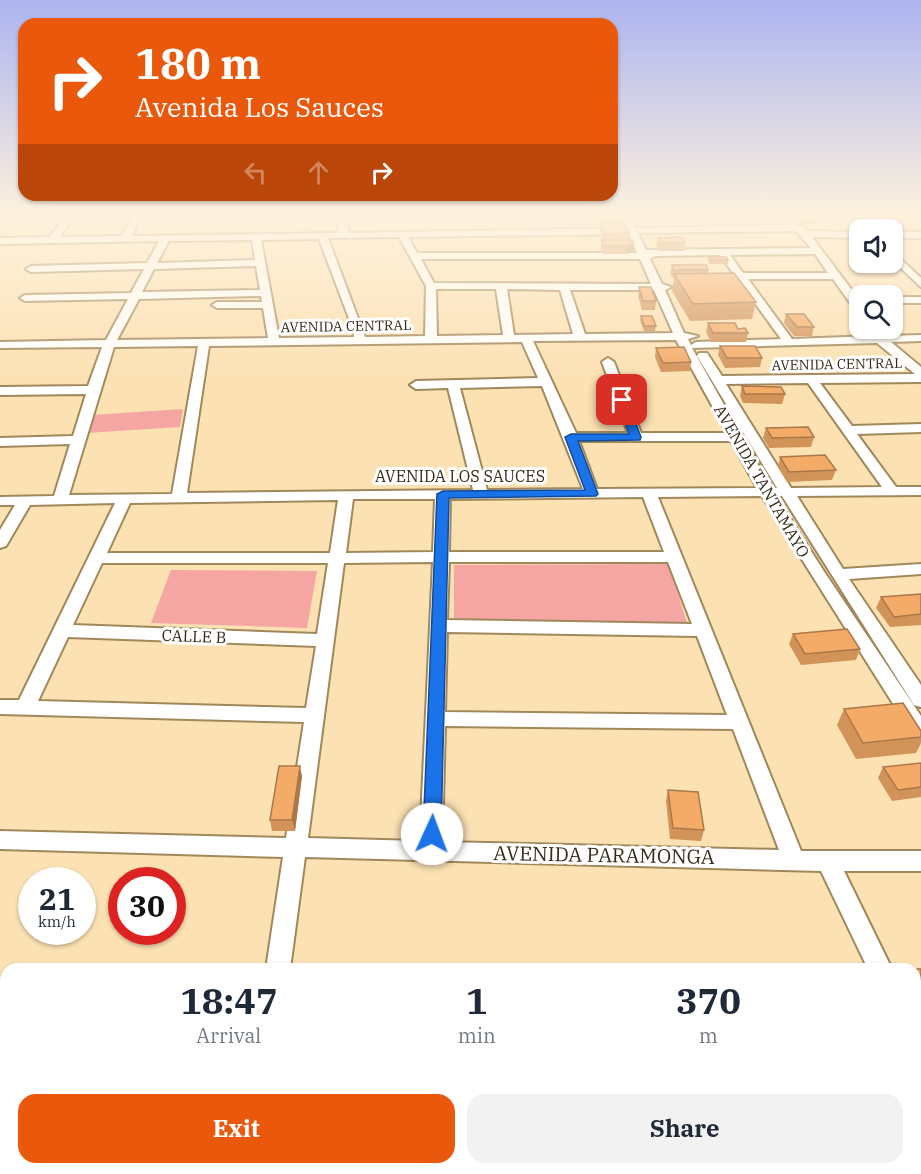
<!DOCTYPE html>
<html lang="en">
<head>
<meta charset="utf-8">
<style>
  :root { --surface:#fff; --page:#f2f2f3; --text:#1f2937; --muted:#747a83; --accent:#ea580c }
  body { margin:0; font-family:"IBM Plex Serif",serif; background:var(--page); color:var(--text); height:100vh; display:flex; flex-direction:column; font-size:22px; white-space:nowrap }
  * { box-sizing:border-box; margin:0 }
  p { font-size:20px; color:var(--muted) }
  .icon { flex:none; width:33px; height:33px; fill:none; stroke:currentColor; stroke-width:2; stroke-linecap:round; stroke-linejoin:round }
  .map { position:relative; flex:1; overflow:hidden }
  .panel { position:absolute; left:0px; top:963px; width:921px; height:212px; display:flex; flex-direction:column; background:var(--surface); border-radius:18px 18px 0 0; box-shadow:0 2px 4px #0004 }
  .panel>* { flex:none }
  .hud { position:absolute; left:18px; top:18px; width:600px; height:183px; border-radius:18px; box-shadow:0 2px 4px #0004; background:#ea580c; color:#fff; overflow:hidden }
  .fabs { position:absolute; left:849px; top:219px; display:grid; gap:12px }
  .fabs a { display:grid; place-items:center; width:54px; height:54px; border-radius:12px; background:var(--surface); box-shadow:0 2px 4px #0004; font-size:30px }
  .speed { position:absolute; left:18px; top:867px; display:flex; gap:12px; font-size:30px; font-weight:700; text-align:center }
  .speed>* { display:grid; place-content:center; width:78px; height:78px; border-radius:50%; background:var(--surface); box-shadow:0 2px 4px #0004; line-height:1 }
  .speed small { font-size:15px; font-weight:400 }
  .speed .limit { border:9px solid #d22; background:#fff; color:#111 }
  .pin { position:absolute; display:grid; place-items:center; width:51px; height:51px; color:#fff; margin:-26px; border-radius:12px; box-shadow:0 3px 9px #0006 }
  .me { position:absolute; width:66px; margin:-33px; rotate:2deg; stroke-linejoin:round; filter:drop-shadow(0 0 4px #0008) }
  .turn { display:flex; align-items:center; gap:21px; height:126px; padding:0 18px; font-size:27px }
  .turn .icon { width:78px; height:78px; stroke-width:2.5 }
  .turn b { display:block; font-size:42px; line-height:51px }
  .lanes { display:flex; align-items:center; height:57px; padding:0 18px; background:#0003; justify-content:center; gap:30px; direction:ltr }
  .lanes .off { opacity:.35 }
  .eta { display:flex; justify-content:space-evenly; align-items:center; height:102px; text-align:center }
  .eta b { font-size:36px; font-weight:700; line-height:42px }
  .cta { display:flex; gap:12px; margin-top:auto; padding:12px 18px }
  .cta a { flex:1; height:69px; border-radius:18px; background:var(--accent); color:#fff; font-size:24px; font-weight:700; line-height:69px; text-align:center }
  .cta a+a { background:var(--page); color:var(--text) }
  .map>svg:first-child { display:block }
  .green { fill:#f5a6a3 }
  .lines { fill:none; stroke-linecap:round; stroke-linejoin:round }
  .minor-casing { stroke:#a0885c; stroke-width:4 }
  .minor { fill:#fff; fill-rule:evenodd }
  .wall { fill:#d29359 }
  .shaded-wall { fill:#ab7849 }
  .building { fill:#f4ab68; stroke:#ab7849; stroke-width:1.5 }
  .route { fill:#1a73e8; stroke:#114b97; stroke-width:1.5 }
  .labels { text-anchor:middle; stroke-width:6; stroke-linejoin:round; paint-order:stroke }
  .far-street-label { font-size:14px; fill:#342b19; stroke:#fff }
  .street-label { font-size:16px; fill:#342b19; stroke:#fff }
  .near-street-label { font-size:20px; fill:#342b19; stroke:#fff }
</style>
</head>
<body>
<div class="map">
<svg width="921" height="1174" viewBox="0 0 921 1174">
  <rect width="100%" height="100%" fill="#fce1b3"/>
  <path class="green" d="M865 217H907L921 233 880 229Z
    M183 409 180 427 86 433 92 415Z
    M669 564 687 623 454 621V565Z
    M171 570 317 571 307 628 151 623Z"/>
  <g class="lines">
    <defs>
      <path id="minor" d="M0 216H36L32 219 0 220Z
        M65 216H74L60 237 122 236 133 216H141L132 236 338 233 340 216H348V233L627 228 622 216H630L636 228 789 225 780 216H789L807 231 860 232V238L812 237 860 301V312L856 311 833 279H748L792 339 873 336V332L877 331 884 336 921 335V341L891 342 921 367V382L820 383 852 426 921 424V432L857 434 896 487H921V495L797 496 843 569 921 564V574L849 579 921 685V707L914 705 782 496H776L825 573 921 716V740L914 737 762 496 658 497 801 851H921V871H844L892 969H868L821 871 305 857 290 969H266L283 857 0 849V831L286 838 304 722 0 714V700H19L115 503 30 505 6 546 0 548V530L15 505H0V497L54 496 70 444 0 446V438L73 436 86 394 0 395V387L88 386 102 347 0 348V342L106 340 128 299 25 301 20 298 25 295 131 293 144 269 31 272 26 269 31 266 147 263 159 241 0 244V238L50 237ZM796 231 811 248 646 250 638 233ZM629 234 637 253H417L408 237ZM399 237 426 286 425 336 365 337 328 238ZM319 239 353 329 354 337 279 338 261 240ZM252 240 255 260 157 263 169 241ZM815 254 828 273H743L730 255ZM720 255 781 339 696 342 691 345 688 339 698 336 684 333 665 290 671 287 662 284 650 259 655 256ZM421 259H640L651 284 434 283ZM256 266 260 290 142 292 154 269ZM436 289H496L503 335 437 336ZM507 289 560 290 573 334 514 335ZM570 290H654L673 333 585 334ZM261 296 262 302H217L212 305 217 308H263L268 338 117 340 139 299ZM676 340 727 433H641L614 362 608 358 602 362 628 433H576L533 341ZM522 342 538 378 416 381 410 385 416 389 448 388 473 490 187 493 209 346ZM877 343 915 374 722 376 707 353H699L697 356 777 488H771L692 348ZM198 346 172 494 69 495 114 347ZM808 383 882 487 791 488 726 384ZM542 386 583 489 487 490 460 388ZM579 441H731L757 488 597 489ZM643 497 664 552H449L450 499ZM353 499H435L433 552 346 553ZM338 500 330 553H107L130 503ZM433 562 420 841 308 838 344 563ZM449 562H668L692 624 447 620ZM102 563H328L317 634 73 625ZM447 632 697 636 727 715 445 712ZM68 637 316 646 306 708 38 701ZM445 726 733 729 779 850 442 842Z
        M892 232H921V238H892Z
        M892 251 921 278V287L892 260Z
        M892 297H921V303H892Z
        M0 989 6 990V1014L0 1013Z
        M915 1027 921 1030V1066L915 1064Z
        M236 1168H264L263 1174H235Z
        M396 1168H424L423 1174H395Z
        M596 1168H624L625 1174H597Z"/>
    </defs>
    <use href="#minor" class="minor-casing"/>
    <use href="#minor" class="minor"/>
  </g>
  <path class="wall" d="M594 216H621L622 219V225L629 233 628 240 634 244 633 252 626 254H603L601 248V240H603L600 232V227H596L594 223Z
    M801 217 820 221 819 224 804 225 800 221Z
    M658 238 685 243 684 251H659L656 246Z
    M709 257 728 260V264H710L708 261Z
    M672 265 708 270V273L756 302 752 319 690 321 672 291 674 278H673L670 274Z
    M639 287 656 301 655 310H642L638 296Z
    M786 314 814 327 812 336H794L784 323Z
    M641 316 656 326 655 331H644L640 320Z
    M708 323 738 329 748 333 746 342H711L706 332Z
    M720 346 762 358 760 367 725 368 718 355Z
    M656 348 691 362 690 371 661 372 655 357Z
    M742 386 785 394 782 404 743 403 740 396Z
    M766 428 814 437 811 447 769 448 763 438Z
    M780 457 836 470 832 480 787 482 778 467Z
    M921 594V625L890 627 876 608 881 597Z
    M793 634 860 649 856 660 801 665 789 644Z
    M844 709 921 731V743L916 753 856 759 837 725Z
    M921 763V797L892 801 878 778 883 767Z
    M302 776 295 831H272L270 820Z
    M668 790 704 830 701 841 670 839 666 801Z
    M915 969H921V1027L915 1015Z
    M921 1044V1119H915V1045Z"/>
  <path class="shaded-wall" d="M634 244 633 252 626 254 627 245Z
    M300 766 302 776 295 831 292 820Z"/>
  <path class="building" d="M595 216H621L622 219H596Z
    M801 217H816L820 221H805Z
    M601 224 625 225 629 233 605 234Z
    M682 237 685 243H660L658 238Z
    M601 240H632L634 244 627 245 604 246Z
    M709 257H726L728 260H711Z
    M672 265H706L708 270H674Z
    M734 273 756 302 693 304 674 274Z
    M639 287H651L656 301H643Z
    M786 314H804L814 327H797Z
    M641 316H652L656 326H644Z
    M708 323H735L738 329 745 328 748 333H713Z
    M720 346H755L762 358H727Z
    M684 347 691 362 663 363 656 348Z
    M742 386 781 387 785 394H745Z
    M808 427 814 437 772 438 766 428Z
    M825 455 836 470 789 472 780 457Z
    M921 594V614L894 617 881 597Z
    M847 629 860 649 805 654 793 634Z
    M903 703 921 731V737L863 743 844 709Z
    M921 763V787L898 790 883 767Z
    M279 766H300L292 820H270Z
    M668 790 698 792 704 830 673 828Z
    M915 969H921V981Z
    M921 1044V1105H915V1045Z"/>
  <linearGradient id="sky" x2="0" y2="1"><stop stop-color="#acb4f0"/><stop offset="0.57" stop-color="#fef2dd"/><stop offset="1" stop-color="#fef2dd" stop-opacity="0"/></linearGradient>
  <rect width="921" height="380" fill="url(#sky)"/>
  <path class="route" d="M622 397 627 400 641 437 640 440 578 441 598 494 596 496 449 498 441 834 438 839 432 841 426 839 423 834 437 494 443 491 585 490 565 437 571 434H629L617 400Z"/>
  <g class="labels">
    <g class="far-street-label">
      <text transform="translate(346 326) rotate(-1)" y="5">AVENIDA CENTRAL</text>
      <text transform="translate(837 364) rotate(-1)" y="5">AVENIDA CENTRAL</text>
    </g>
    <g class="street-label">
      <text x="460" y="482">AVENIDA LOS SAUCES</text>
      <text transform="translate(762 481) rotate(60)" y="6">AVENIDA TANTAMAYO</text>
      <text transform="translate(194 636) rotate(2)" y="6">CALLE B</text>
    </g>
    <g class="near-street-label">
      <text transform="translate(604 855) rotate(1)" y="7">AVENIDA PARAMONGA</text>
    </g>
  </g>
</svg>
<div class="fabs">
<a><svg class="icon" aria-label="sound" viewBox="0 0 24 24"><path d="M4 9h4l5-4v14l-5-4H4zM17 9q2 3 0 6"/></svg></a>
<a><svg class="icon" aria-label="search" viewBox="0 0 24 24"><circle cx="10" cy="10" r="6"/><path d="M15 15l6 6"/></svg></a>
</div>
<div class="speed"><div>21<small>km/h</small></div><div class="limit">30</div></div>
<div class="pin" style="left:622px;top:400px;background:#d93025"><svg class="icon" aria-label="arrive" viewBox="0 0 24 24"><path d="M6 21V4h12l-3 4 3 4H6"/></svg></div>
<svg class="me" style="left:432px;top:834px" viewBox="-20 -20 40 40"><circle r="19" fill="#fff"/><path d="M0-13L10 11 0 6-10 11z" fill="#1a73e8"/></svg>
<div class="hud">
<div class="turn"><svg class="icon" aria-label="right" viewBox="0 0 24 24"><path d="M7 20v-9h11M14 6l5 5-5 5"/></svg><div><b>180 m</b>Avenida Los Sauces</div></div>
<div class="lanes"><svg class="icon off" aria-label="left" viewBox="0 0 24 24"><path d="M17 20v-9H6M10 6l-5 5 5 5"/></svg><svg class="icon off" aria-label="ahead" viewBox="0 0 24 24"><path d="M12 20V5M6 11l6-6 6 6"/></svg><svg class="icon" aria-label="right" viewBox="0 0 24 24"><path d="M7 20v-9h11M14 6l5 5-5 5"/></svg></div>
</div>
<section class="panel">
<div class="eta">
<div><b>18:47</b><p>Arrival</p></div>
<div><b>1</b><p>min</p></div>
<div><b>370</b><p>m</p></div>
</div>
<div class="cta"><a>Exit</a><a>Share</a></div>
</section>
</div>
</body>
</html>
